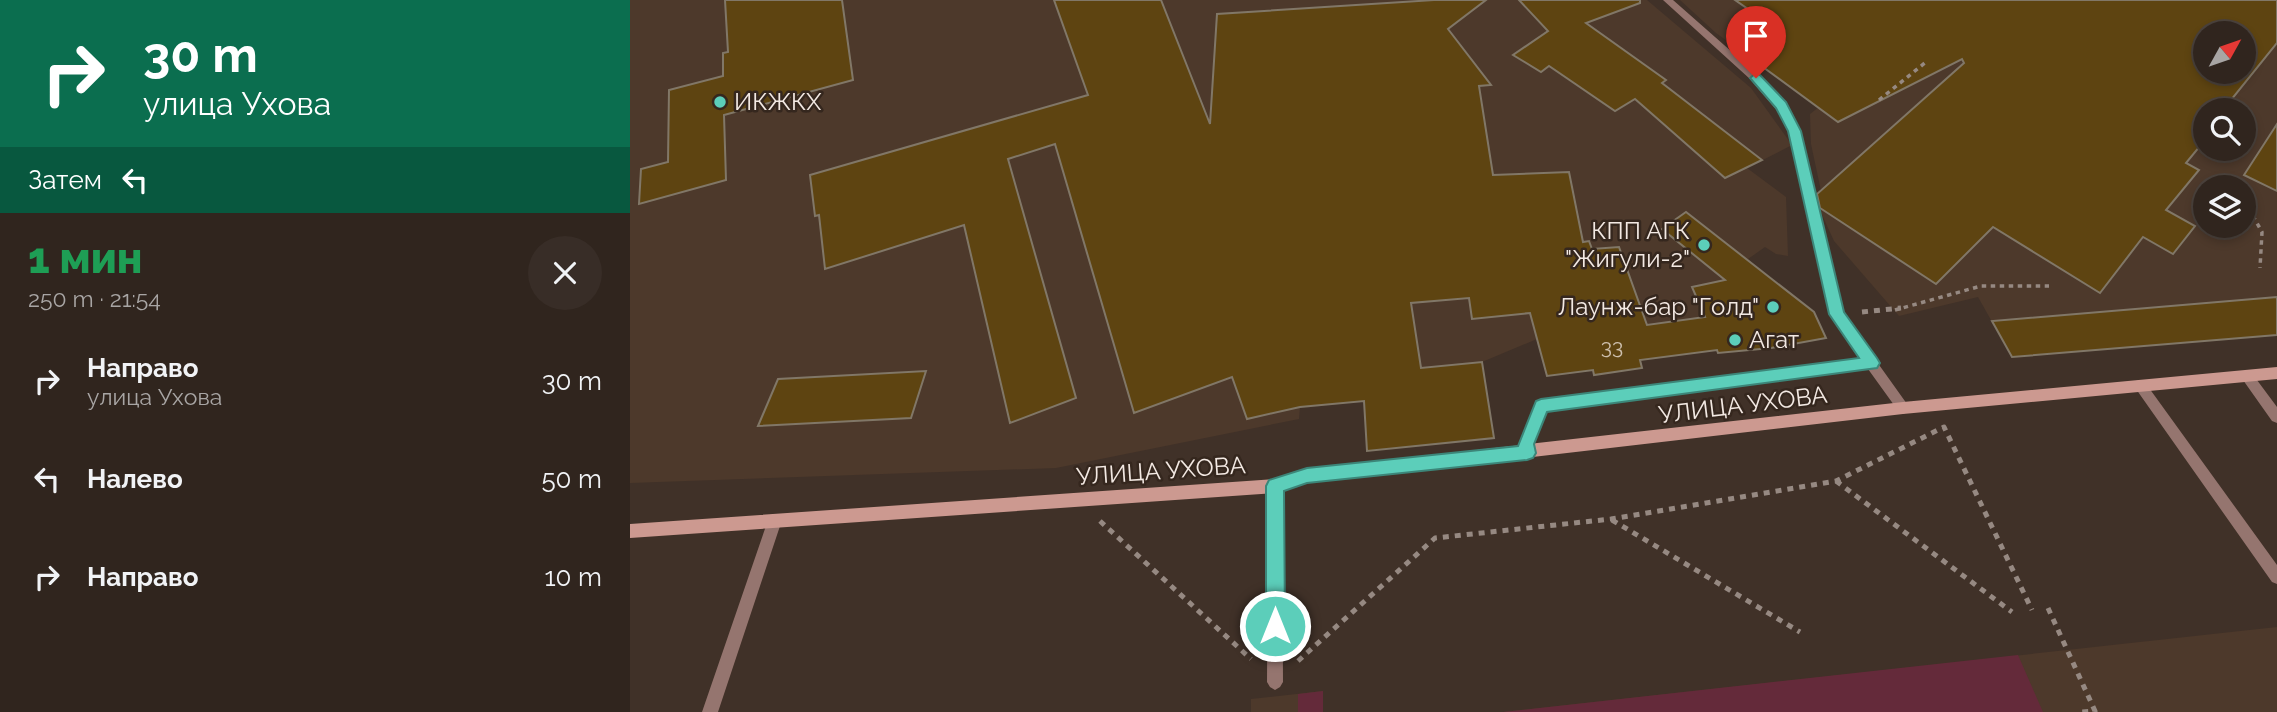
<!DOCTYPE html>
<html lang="ru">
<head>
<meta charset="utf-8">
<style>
  :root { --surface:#30251e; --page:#382d27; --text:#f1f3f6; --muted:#a8a5a4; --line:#4b423c }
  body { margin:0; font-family:Raleway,sans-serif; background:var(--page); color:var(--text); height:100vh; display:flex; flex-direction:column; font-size:26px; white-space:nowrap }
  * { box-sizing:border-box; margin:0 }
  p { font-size:23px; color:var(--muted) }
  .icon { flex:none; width:38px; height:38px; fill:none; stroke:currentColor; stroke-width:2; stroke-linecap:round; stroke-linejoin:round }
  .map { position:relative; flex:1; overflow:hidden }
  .panel { display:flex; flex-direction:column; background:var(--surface); width:630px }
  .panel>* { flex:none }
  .guide { background:#0b6e4f; color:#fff; overflow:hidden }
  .needle { width:46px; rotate:50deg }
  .buttons { position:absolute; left:1563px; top:21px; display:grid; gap:14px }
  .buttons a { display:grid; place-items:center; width:63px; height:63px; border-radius:50%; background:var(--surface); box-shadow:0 4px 10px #0003,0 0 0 2px var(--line); font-size:35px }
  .pin { position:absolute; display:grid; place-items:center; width:60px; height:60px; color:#fff; margin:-72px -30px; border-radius:50% 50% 50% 0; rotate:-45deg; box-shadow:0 0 7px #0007 }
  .pin .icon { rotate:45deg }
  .me { position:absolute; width:77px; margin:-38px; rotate:0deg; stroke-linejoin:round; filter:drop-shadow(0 0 5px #0008) }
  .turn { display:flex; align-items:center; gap:24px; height:147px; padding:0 28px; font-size:32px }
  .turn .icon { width:91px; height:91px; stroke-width:2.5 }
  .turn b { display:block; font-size:49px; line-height:60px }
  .then { display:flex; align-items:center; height:66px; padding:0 28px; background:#0003; gap:14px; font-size:26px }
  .round { display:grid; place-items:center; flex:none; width:74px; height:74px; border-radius:37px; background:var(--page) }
  .overview { display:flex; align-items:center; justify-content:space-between; height:119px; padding:0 28px }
  h1 { font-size:42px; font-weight:800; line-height:52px; color:#1e9e55 }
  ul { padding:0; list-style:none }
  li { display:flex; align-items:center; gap:21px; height:98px; padding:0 28px }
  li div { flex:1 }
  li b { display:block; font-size:26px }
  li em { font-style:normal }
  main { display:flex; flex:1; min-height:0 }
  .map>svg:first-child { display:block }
  .built { fill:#4d392b; fill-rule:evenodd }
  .green { fill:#642a3a }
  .building { fill:#5e4411; stroke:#817767; stroke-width:2; fill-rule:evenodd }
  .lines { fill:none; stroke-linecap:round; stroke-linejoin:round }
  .path-far1 { stroke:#968982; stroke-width:3.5; stroke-dasharray:4.5 4.5; stroke-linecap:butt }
  .path { stroke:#968982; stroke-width:5; stroke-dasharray:6 6; stroke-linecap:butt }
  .lane { fill:#95756f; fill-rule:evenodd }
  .secondary { fill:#cc9990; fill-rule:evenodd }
  .route { fill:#5cceba; stroke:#3c8679; stroke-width:2 }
  .poi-dot { fill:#5cceba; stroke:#35271e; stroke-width:2.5 }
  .labels { text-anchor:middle; stroke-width:5; stroke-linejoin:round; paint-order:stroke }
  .number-label { font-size:21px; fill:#cec0ae }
  .poi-label { font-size:24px; fill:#f3e9e3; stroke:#35271e; text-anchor:start }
  .street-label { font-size:24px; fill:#f3e9e3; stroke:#35271e }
</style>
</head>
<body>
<main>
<section class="panel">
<div class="guide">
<div class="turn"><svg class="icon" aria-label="right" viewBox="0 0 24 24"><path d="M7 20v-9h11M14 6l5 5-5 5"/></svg><div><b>30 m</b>улица Ухова</div></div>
<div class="then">Затем<svg class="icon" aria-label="left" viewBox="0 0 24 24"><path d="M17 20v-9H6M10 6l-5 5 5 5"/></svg></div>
</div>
<div class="overview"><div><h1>1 мин</h1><p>250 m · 21:54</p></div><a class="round"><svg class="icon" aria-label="close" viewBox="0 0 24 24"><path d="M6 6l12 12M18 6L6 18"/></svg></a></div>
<ul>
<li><svg class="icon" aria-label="right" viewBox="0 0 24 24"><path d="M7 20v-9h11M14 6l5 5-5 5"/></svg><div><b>Направо</b><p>улица Ухова</p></div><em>30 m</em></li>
<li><svg class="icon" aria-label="left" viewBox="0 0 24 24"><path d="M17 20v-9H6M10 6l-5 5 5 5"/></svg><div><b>Налево</b></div><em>50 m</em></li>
<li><svg class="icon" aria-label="right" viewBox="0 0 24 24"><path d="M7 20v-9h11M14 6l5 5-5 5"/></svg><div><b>Направо</b></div><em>10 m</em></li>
</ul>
</section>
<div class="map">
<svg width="1647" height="712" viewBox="0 0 1647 712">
  <rect width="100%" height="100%" fill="#403128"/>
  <path class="built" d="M0 0H1017L1121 88 1162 145 1117 168 1156 197 1158 256 1146 254 1135 247 1118 259 1122 263 1097 282 1062 287 1075 319 907 339 852 362 707 376V404L670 407 669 419 426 468 0 483Z
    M1050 0H1647V335L1382 357 1348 297 1269 316 1204 241 1188 206 1191 191 1181 144 1180 114 1189 107 1086 33ZM1575 33H1614V72H1575ZM1575 110H1614V149H1575ZM1575 187H1614V226H1575Z
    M1647 627V712H873L1437 650Z
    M693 691V712H621V699Z"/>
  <path class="green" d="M1388 655 1413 712H873Z
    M693 691V712H668V694Z"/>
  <path class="building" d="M95 0H212L223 80 94 115 96 180 9 204 11 169 38 162 39 90 93 76V53L98 52Z
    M424 0H531L580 124 587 14 804 0H856L818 29 861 85 849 86 863 175 939 172 953 242 959 241 962 249 989 247 1017 325 1075 317 1062 287 1095 280 1032 229 1056 212 1184 312 1196 338 1141 348 1088 353 1087 350 1010 360 1012 368 964 375 963 370 917 376 900 313 842 319 839 298 781 303 791 368 852 362 864 438 737 451 734 401 670 407 617 419 602 377 504 413 425 144 378 159 446 398 380 423 334 225 195 269 189 215 185 216 180 175 458 95Z
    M889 0H1010V3L956 23 1036 80 1032 83 1132 160 1095 178 1005 99 985 111 919 66 911 72 883 55 918 31Z
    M1105 0H1647V43L1593 110H1575V140L1556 163 1569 170 1536 210 1565 226 1543 254 1513 237 1470 293 1363 227 1306 284 1190 208 1187 194 1334 63 1332 59 1208 122 1107 48 1141 25ZM1575 33H1614V72H1575Z
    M1647 124V191L1614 175Z
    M1647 297V335L1382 357 1362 321Z
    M296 371 281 418 128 426 148 379Z"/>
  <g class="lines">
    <path class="path-far1" d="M1249 100 1296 62
      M1593 176 1603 187
      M1614 200 1632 232 1630 268
      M1265 310 1351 286H1419"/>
    <path class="path" d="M1232 312 1271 308
      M1206 481 1382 612
      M982 520 1170 632
      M470 521 621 659
      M1418 608 1465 711 1451 712
      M668 661 805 538 981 519 1206 481 1314 427 1402 610"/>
    <path class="lane" d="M1033 0H1043L1127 74 1157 109 1170 131 1212 313 1277 404 1279 408 1277 412 1273 414 1269 412 1238 369 915 411 903 444 904 453 902 457 897 459 892 457 889 444 907 402 911 400 1231 359 1200 314 1160 131 1150 114 1120 79Z
      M1617 371 1621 372 1647 407V423L1642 421 1613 380 1611 376 1613 372Z
      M1510 380 1514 381 1647 565V584L1642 582 1506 389 1504 385 1506 381Z
      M645 480 650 482 652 486 653 682 650 687 645 690 640 687 637 682 638 486 640 482Z
      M145 514 150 515 152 520 88 712H72L138 520 140 515Z"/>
    <path class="secondary" d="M1647 367V379L1273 414 677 483 645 493 0 538V524L645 479 677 469 1273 402Z"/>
  </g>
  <path class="route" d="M1126 73 1130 75 1156 102 1171 131 1214 312 1247 358 1250 363 1247 368 917 412 904 444 906 453 903 458 897 460 677 483 654 491 655 626 652 633 645 636 638 633 636 626V486L639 480 677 468 888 446 906 401 911 399 1229 358 1199 314 1158 131 1146 108 1120 78Z"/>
  <g class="poi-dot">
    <circle cx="90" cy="102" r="7"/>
    <circle cx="1074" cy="245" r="7"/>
    <circle cx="1143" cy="307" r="7"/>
    <circle cx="1105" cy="340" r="7"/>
  </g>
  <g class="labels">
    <g class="number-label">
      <text x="982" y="354">33</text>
    </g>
    <g class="poi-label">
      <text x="104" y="110">ИКЖКХ</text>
      <text x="1060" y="239" text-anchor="end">КПП АГК<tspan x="1060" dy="28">"Жигули-2"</tspan></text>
      <text x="1129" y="315" text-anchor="end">Лаунж-бар "Голд"</text>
      <text x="1119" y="348">Агат</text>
    </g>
    <g class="street-label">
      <text transform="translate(1113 405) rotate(-7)" y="8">УЛИЦА УХОВА</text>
      <text transform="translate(531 471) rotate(-4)" y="8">УЛИЦА УХОВА</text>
    </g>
  </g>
</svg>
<div class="buttons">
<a><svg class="needle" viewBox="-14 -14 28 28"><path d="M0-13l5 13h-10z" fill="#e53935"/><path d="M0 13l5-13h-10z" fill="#a8a5a4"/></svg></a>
<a><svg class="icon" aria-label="search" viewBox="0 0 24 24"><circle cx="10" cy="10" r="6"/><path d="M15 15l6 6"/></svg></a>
<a><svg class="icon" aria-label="layers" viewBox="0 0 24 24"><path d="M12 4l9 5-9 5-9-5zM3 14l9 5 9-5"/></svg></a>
</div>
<div class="pin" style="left:1126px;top:78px;background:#d93025"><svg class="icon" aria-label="arrive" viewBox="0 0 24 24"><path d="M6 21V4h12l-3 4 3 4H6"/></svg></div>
<svg class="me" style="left:645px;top:626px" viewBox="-20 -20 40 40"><circle r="17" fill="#5cceba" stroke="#fff" stroke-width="3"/><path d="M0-11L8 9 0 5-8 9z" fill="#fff"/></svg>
</div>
</main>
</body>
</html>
